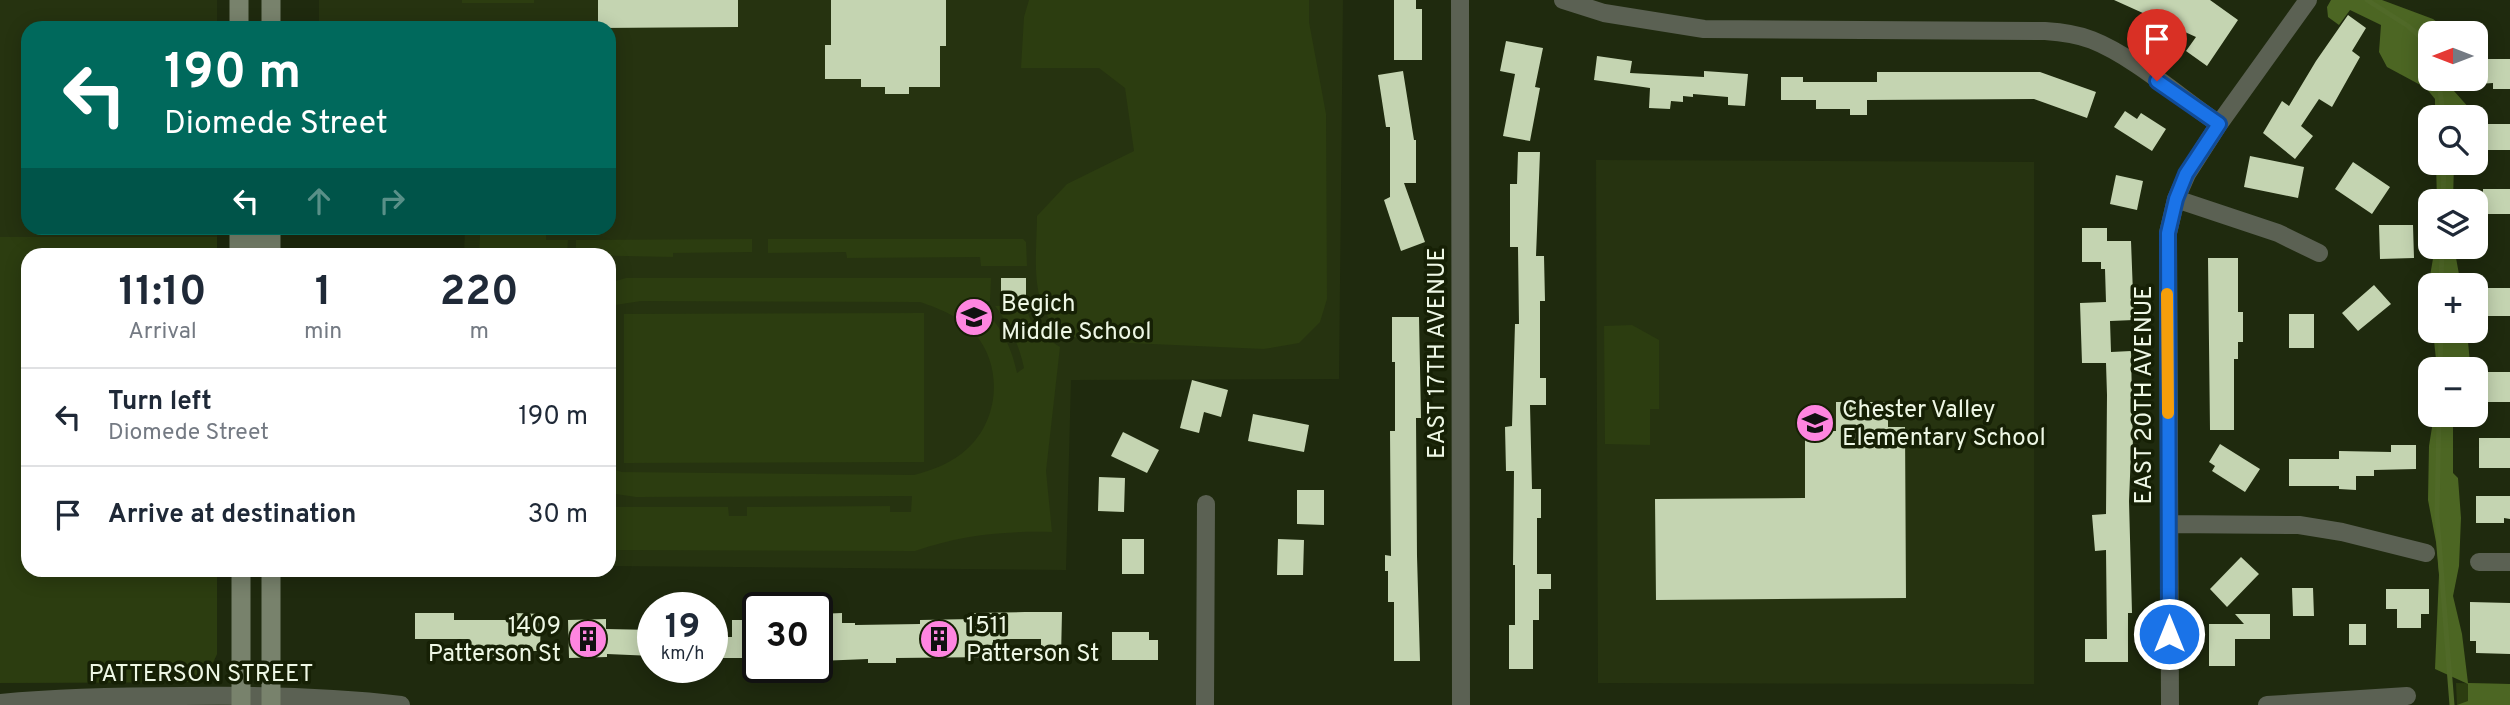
<!DOCTYPE html>
<html lang="en">
<head>
<meta charset="utf-8">
<style>
  :root { --surface:#fff; --page:#f2f2f3; --text:#1f2937; --muted:#747a83; --line:#e0e1e3 }
  body { margin:0; font-family:Overpass,sans-serif; background:var(--page); color:var(--text); height:100vh; display:flex; flex-direction:column; font-size:26px; white-space:nowrap }
  * { box-sizing:border-box; margin:0 }
  p { font-size:23px; color:var(--muted) }
  .icon { flex:none; width:38px; height:38px; fill:none; stroke:currentColor; stroke-width:2; stroke-linecap:round; stroke-linejoin:round }
  .map { position:relative; flex:1; overflow:hidden }
  .drawer { position:absolute; left:21px; top:248px; width:595px; height:329px; display:flex; flex-direction:column; background:var(--surface); border-radius:21px; box-shadow:0 4px 18px #0003 }
  .drawer>* { flex:none }
  .hud { position:absolute; left:21px; top:21px; width:595px; height:214px; border-radius:21px; box-shadow:0 4px 18px #0003; background:#00695c; color:#fff; overflow:hidden }
  .needle { width:46px; rotate:270deg }
  .controls { position:absolute; left:2418px; top:21px; display:grid; gap:14px }
  .controls a { display:grid; place-items:center; width:70px; height:70px; border-radius:14px; background:var(--surface); box-shadow:0 4px 18px #0003; font-size:35px }
  .speed { position:absolute; left:637px; top:592px; display:flex; gap:14px; font-size:35px; font-weight:700; text-align:center }
  .speed>* { display:grid; place-content:center; width:91px; height:91px; border-radius:50%; background:var(--surface); box-shadow:0 4px 18px #0003; line-height:1 }
  .speed small { font-size:18px; font-weight:400 }
  .speed .limit { border:4px solid #111; border-radius:10px; background:#fff; color:#111 }
  .pin { position:absolute; display:grid; place-items:center; width:60px; height:60px; color:#fff; margin:-72px -30px; border-radius:50% 50% 50% 0; rotate:-45deg; box-shadow:0 0 7px #0007 }
  .pin .icon { rotate:45deg }
  .me { position:absolute; width:77px; margin:-38px; rotate:0deg; stroke-linejoin:round; filter:drop-shadow(0 0 5px #0008) }
  .turn { display:flex; align-items:center; gap:24px; height:147px; padding:0 28px; font-size:32px }
  .turn .icon { width:91px; height:91px; stroke-width:2.5 }
  .turn b { display:block; font-size:49px; line-height:60px }
  .lanes { display:flex; align-items:center; height:66px; padding:0 28px; background:#0003; justify-content:center; gap:35px; direction:ltr }
  .lanes .off { opacity:.35 }
  .eta { display:flex; justify-content:space-evenly; align-items:center; height:119px; text-align:center }
  .eta b { font-size:42px; font-weight:700; line-height:49px }
  ul { padding:0; list-style:none }
  li { display:flex; align-items:center; gap:21px; height:98px; padding:0 28px; border-top:2px solid var(--line) }
  li div { flex:1 }
  li b { display:block; font-size:26px }
  li em { font-style:normal }
  .map>svg:first-child { display:block }
  .built { fill:#263310 }
  .green { fill:#2c3d10 }
  .forest { fill:#4c6623 }
  .lines { fill:none; stroke-linecap:round; stroke-linejoin:round }
  .stream { stroke:#506928; stroke-width:5 }
  .building { fill:#c4d4b1 }
  .minor { stroke:#5b6153; stroke-width:18 }
  .secondary { stroke:#78826c; stroke-width:19 }
  .route-casing { stroke:#114b97; stroke-width:18 }
  .route { stroke:#1a73e8; stroke-width:12 }
  .slow { stroke:#f59e0b; stroke-width:12 }
  .labels { text-anchor:middle; stroke-width:7; stroke-linejoin:round; paint-order:stroke }
  .poi-label { font-size:24px; fill:#eef7e5; stroke:#162005; text-anchor:start }
  .street-label { font-size:24px; fill:#eef7e5; stroke:#162005 }
</style>
</head>
<body>
<div class="map">
<svg width="2510" height="705" viewBox="0 0 2510 705">
  <rect width="100%" height="100%" fill="#1f2a0e"/>
  <path class="built" d="M0 0H217V28H28V228H217V255L28 256V570L217 571V654L209 671 198 677 199 682 0 683Z
    M319 0H1343L1339 379 1071 380 1066 570 609 566V256L464 255 465 228H609V28H319Z
    M1596 160 2034 162V684L1598 683Z"/>
  <path class="green" d="M462 0H534V3H462Z
    M1029 0H1309V22L1326 114 1327 299 1320 322 1299 343 1264 349 1084 341C1075 337 1062 333 1055 326 1029 298 1037 252 1037 216L1067 184 1134 151 1125 88 1099 68H1021L1024 17Z
    M486 228H546V240H568L567 255H479L480 235Z
    M0 237H217V255L28 256V570L217 571V654L209 671 198 677 199 682 0 683Z
    M752 239V252L673 253V257L576 255V240Z
    M768 239H1023L1026 242 1027 266H981L980 257 847 258 846 252 768 253Z
    M626 278H991L990 301 977 302C999 323 1011 344 1017 373L1024 368C1019 344 1010 326 995 306H1025L1035 331 1060 347 1046 471 1052 532C1004 531 961 535 915 551L609 550V507H728L729 516H747V507L890 506V512H911L912 496 636 497 609 493V468L622 472 914 475C933 470 952 463 967 449 999 420 1003 368 976 335 962 317 940 309 920 302L641 301 609 306V283Z
    M924 313V462L624 463V314Z
    M1632 325 1659 340V409H1650V445L1605 444 1604 326Z
    M2456 683 2510 684V705H2457Z"/>
  <path class="forest" d="M2331 0H2382L2433 19 2452 33H2431V79H2454V91L2470 109 2465 117H2435V99L2426 88 2387 67 2379 52 2381 25 2350 10 2339 25 2328 17 2327 7Z
    M2436 163H2454L2453 201H2437Z
    M2435 247H2454L2461 285H2431V290L2430 276Z
    M2433 331H2467L2470 363 2466 369H2437Z
    M2434 415H2453V473L2458 478 2461 518 2459 566 2453 596 2462 634 2468 683 2510 684V705H2457L2468 701V684L2435 669 2439 575 2436 542 2428 500 2429 446Z"/>
  <g class="lines">
    <path class="stream" d="M2367 0 2408 26 2431 46
      M2438 79 2444 117
      M2443 201 2444 163
      M2441 285 2442 247
      M2440 369 2441 331
      M2439 415 2437 516 2452 705"/>
  </g>
  <path class="building" d="M598 0H738V27L598 28Z
    M831 0H946V46H940V87H909V94H885V87H861V79H825V45H831Z
    M1394 0H1416V9H1422V60H1394Z
    M2114 0H2210L2238 20 2207 66 2186 51 2196 37Z
    M2348 15 2366 28 2352 51 2360 57 2332 107 2319 99 2301 126 2313 136 2295 159 2263 133 2282 101 2289 106 2316 61Z
    M1506 41 1543 48 1535 87 1540 88 1530 141 1503 136 1515 74 1500 71Z
    M1597 56 1632 61 1630 73 1704 77V71L1748 74 1745 106 1728 105V97L1693 94V97L1683 96V102L1671 101 1670 109 1649 108 1650 88 1594 80Z
    M2478 59H2510V89H2493V83L2478 84Z
    M1403 71 1414 140H1416V183H1404L1425 242 1401 251 1384 200 1390 197V127H1386L1378 75Z
    M1877 72H2040L2096 92 2087 118 2034 99 1867 100V115H1850V109H1816V100H1781V77H1803V82H1877Z
    M2125 111 2137 119 2141 113 2166 129 2152 151 2114 127Z
    M2480 124H2510V150H2480Z
    M1518 152H1540L1536 256H1544L1545 301H1540V378H1546V405H1530L1532 489H1541V518H1537V574H1551V589H1539V620H1533V669H1509V625H1515V565H1513L1514 471H1506L1505 427 1512 426 1515 324H1519L1518 247H1510V184H1517Z
    M2250 156 2304 167 2298 198 2244 187Z
    M2353 162 2390 187 2372 214 2335 189Z
    M2116 175 2143 181 2137 210 2110 204Z
    M2483 189H2510V214H2483Z
    M2379 225H2413L2414 258 2380 259Z
    M2082 228H2107V241H2131L2134 320 2110 321 2111 352 2131 351 2133 452H2131L2129 501 2132 613H2128V662H2085V639H2107L2106 550 2095 551 2092 515 2106 514 2107 395 2106 363H2082L2080 303 2106 302 2105 269H2101V262H2082Z
    M2208 258H2238V312H2243V342H2238V359H2234V430H2210Z
    M1001 278H1026V298H1001Z
    M2374 285 2391 304 2358 331 2342 313Z
    M2476 288H2510V316H2476Z
    M2289 314H2314V348H2289Z
    M1392 317H1419L1421 418H1416L1417 556 1420 661H1394V602H1388V571H1385V555L1391 556 1390 431H1395V362H1392Z
    M2480 372H2510V402H2480Z
    M1192 380 1228 390 1221 417 1204 412 1199 433 1180 428Z
    M1836 402H1888V427H1905L1906 598 1656 600 1655 499 1805 498V431H1836Z
    M1253 414 1309 425 1304 452 1248 441Z
    M1123 432 1159 450 1147 473 1111 456Z
    M2479 438H2510V468H2479Z
    M2220 444 2260 469 2245 492 2212 471 2215 466 2209 462Z
    M2391 445H2416V469L2374 470V476H2356V490L2339 489V486H2289V459H2339V451L2391 452Z
    M1099 477 1125 478 1124 512 1098 511Z
    M1297 490H1324V525L1297 524Z
    M2476 496H2510V519L2504 518V523H2476Z
    M1122 539H1144V574H1122Z
    M1278 539 1304 540 1303 575H1277Z
    M2241 557 2259 574 2227 607 2210 589Z
    M2292 588H2313L2314 616H2293Z
    M2386 589H2429V614H2421V628H2397V609H2386Z
    M2470 602 2510 603V654L2476 653V641H2470Z
    M1025 612H1062L1061 657H1041V639H1011L993 640V657L896 658V663H868V659L818 661 817 614 842 613V623H855V625L920 624V620L973 619V613Z
    M415 613H454V620H515V613L541 614 540 651H506V658H468V639H415Z
    M2235 614H2270V639H2235V666H2209V624H2244Z
    M606 619V629L653 630V656L607 654V657L569 658 568 620Z
    M732 620H758V658H722L721 637H732Z
    M2349 624H2366V645H2349Z
    M1112 632H1149V640H1158V660H1112Z"/>
  <g class="lines">
    <path class="minor" d="M1460 0 1461 705
      M1563 0 1604 13 1704 29 2045 31C2061 32 2077 34 2092 40 2133 56 2182 99 2219 124
      M2176 199 2278 233 2319 253
      M2169 524 2299 525 2342 532 2426 553
      M2479 562H2510
      M0 703C61 697 121 696 182 696 255 695 328 696 401 705
      M1205 705 1206 504
      M2170 705 2168 233 2176 199 2187 174 2219 124 2308 0
      M2267 705 2407 696"/>
    <path class="secondary" d="M271 0V28
      M239 28V0
      M239 228V256
      M252 228 258 242V256
      M271 228V256
      M241 570V705
      M271 705V570"/>
  </g>
  <g class="lines">
    <defs>
      <path id="route" d="M2157 81 2219 124 2186 174 2176 199 2168 233 2169 634"/>
    </defs>
    <use href="#route" class="route-casing"/>
    <use href="#route" class="route"/>
    <path class="slow" d="M2167 294 2168 413"/>
  </g>
  <defs>
    <symbol id="school-disc" viewBox="-11 -11 22 22"><circle r="9.5" fill="#fe85e0" stroke="#162005"/><path d="M0-5L7-2L0 1L-7-2ZM-4 1L0 2.5L4 1V4Q0 6-4 4Z" fill="#111"/></symbol>
    <symbol id="building-disc" viewBox="-11 -11 22 22"><circle r="9.5" fill="#fe85e0" stroke="#162005"/><path d="M-4-6H4V6H1V3H-1V6H-4ZM-2.5-4.3h1.7v1.8h-1.7ZM.8-4.3h1.7v1.8H.8ZM-2.5-1h1.7V.8h-1.7ZM.8-1h1.7V.8H.8Z" fill="#111"/></symbol>
  </defs>
  <g fill-rule="evenodd">
    <use href="#school-disc" x="952" y="295" width="44" height="44"/>
    <use href="#school-disc" x="1793" y="401" width="44" height="44"/>
    <use href="#building-disc" x="566" y="617" width="44" height="44"/>
    <use href="#building-disc" x="917" y="617" width="44" height="44"/>
  </g>
  <g class="labels">
    <g class="poi-label">
      <text x="1001" y="311">Begich<tspan x="1001" dy="28">Middle School</tspan></text>
      <text x="1842" y="417">Chester Valley<tspan x="1842" dy="28">Elementary School</tspan></text>
      <text x="561" y="633" text-anchor="end">1409<tspan x="561" dy="28">Patterson St</tspan></text>
      <text x="966" y="633">1511<tspan x="966" dy="28">Patterson St</tspan></text>
    </g>
    <g class="street-label">
      <text transform="translate(1436 353) rotate(-90)" y="8">EAST 17TH AVENUE</text>
      <text transform="translate(2143 395) rotate(-90)" y="8">EAST 20TH AVENUE</text>
      <text x="201" y="681">PATTERSON STREET</text>
    </g>
  </g>
</svg>
<div class="controls">
<a><svg class="needle" viewBox="-14 -14 28 28"><path d="M0-13l5 13h-10z" fill="#e53935"/><path d="M0 13l5-13h-10z" fill="#747a83"/></svg></a>
<a><svg class="icon" aria-label="search" viewBox="0 0 24 24"><circle cx="10" cy="10" r="6"/><path d="M15 15l6 6"/></svg></a>
<a><svg class="icon" aria-label="layers" viewBox="0 0 24 24"><path d="M12 4l9 5-9 5-9-5zM3 14l9 5 9-5"/></svg></a>
<a>+</a>
<a>−</a>
</div>
<div class="speed"><div>19<small>km/h</small></div><div class="limit">30</div></div>
<div class="pin" style="left:2157px;top:81px;background:#d93025"><svg class="icon" aria-label="arrive" viewBox="0 0 24 24"><path d="M6 21V4h12l-3 4 3 4H6"/></svg></div>
<svg class="me" style="left:2169px;top:634px" viewBox="-20 -20 40 40"><circle r="17" fill="#1a73e8" stroke="#fff" stroke-width="3"/><path d="M0-11L8 9 0 5-8 9z" fill="#fff"/></svg>
<div class="hud">
<div class="turn"><svg class="icon" aria-label="left" viewBox="0 0 24 24"><path d="M17 20v-9H6M10 6l-5 5 5 5"/></svg><div><b>190 m</b>Diomede Street</div></div>
<div class="lanes"><svg class="icon" aria-label="left" viewBox="0 0 24 24"><path d="M17 20v-9H6M10 6l-5 5 5 5"/></svg><svg class="icon off" aria-label="ahead" viewBox="0 0 24 24"><path d="M12 20V5M6 11l6-6 6 6"/></svg><svg class="icon off" aria-label="right" viewBox="0 0 24 24"><path d="M7 20v-9h11M14 6l5 5-5 5"/></svg></div>
</div>
<section class="drawer">
<div class="eta">
<div><b>11:10</b><p>Arrival</p></div>
<div><b>1</b><p>min</p></div>
<div><b>220</b><p>m</p></div>
</div>
<ul>
<li><svg class="icon" aria-label="left" viewBox="0 0 24 24"><path d="M17 20v-9H6M10 6l-5 5 5 5"/></svg><div><b>Turn left</b><p>Diomede Street</p></div><em>190 m</em></li>
<li><svg class="icon" aria-label="arrive" viewBox="0 0 24 24"><path d="M6 21V4h12l-3 4 3 4H6"/></svg><div><b>Arrive at destination</b></div><em>30 m</em></li>
</ul>
</section>
</div>
</body>
</html>
